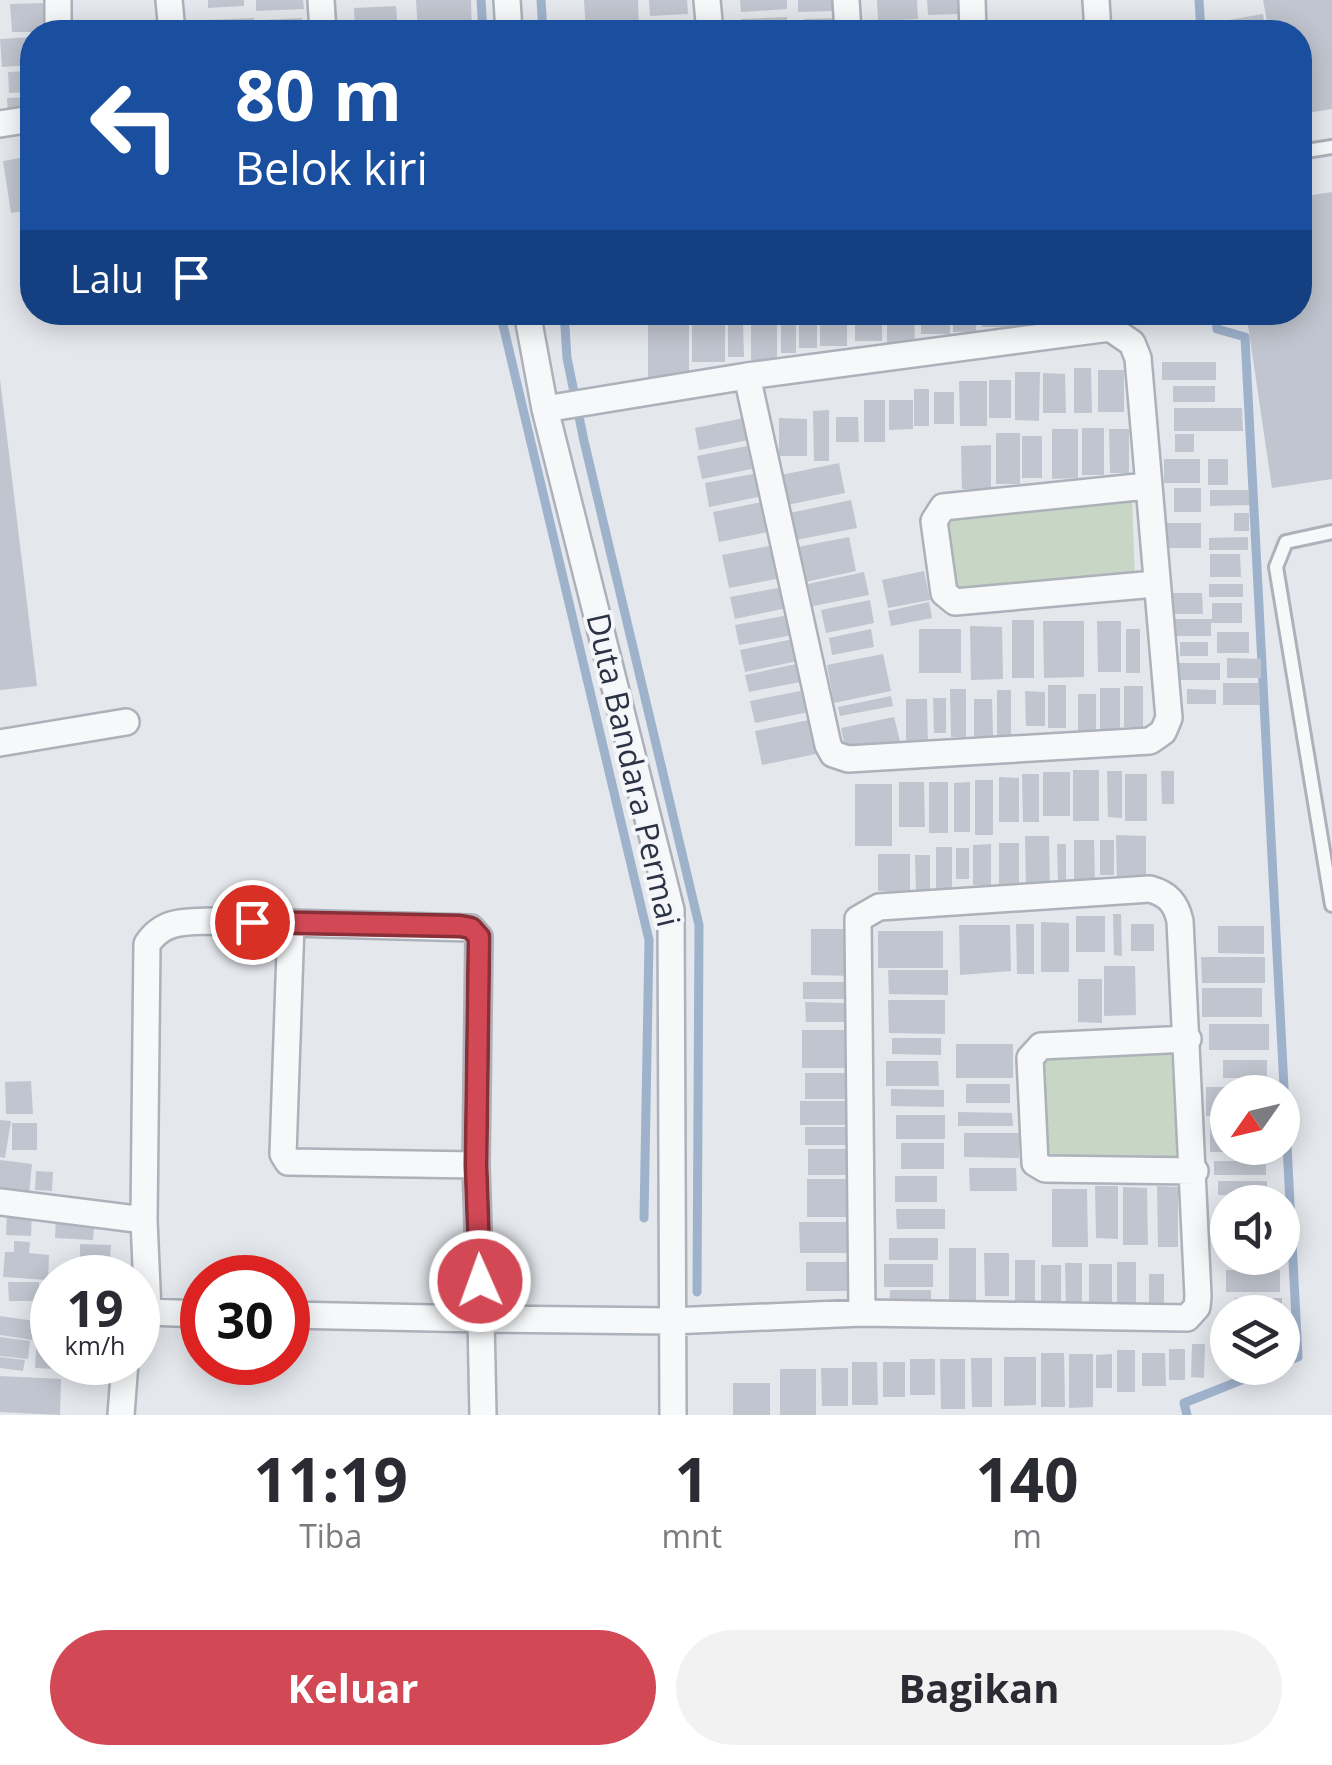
<!DOCTYPE html>
<html lang="id">
<head>
<meta charset="utf-8">
<style>
  :root { --surface:#fff; --page:#f2f2f3; --text:#2b2b33; --muted:#7c7c81; --accent:#d24855 }
  body { margin:0; font-family:"Open Sans",sans-serif; background:var(--page); color:var(--text); height:100vh; display:flex; flex-direction:column; font-size:38px; white-space:nowrap }
  * { box-sizing:border-box; margin:0 }
  p { font-size:32px; color:var(--muted) }
  .icon { flex:none; width:55px; height:55px; fill:none; stroke:currentColor; stroke-width:2; stroke-linecap:round; stroke-linejoin:round }
  .map { position:relative; height:1415px; overflow:hidden }
  .side { display:flex; flex-direction:column; background:var(--surface); flex:1 }
  .side>* { flex:none }
  .top-card { position:absolute; left:20px; top:20px; width:1292px; height:305px; border-radius:40px; box-shadow:0 5px 25px #0003; background:#1a4fa0; color:#fff; overflow:hidden }
  .needle { width:65px; rotate:236deg }
  .buttons { position:absolute; left:1210px; top:1075px; display:grid; gap:20px }
  .buttons a { display:grid; place-items:center; width:90px; height:90px; border-radius:50%; background:var(--surface); box-shadow:0 5px 25px #0003; font-size:50px }
  .speed { position:absolute; left:30px; top:1255px; display:flex; gap:20px; font-size:50px; font-weight:700; text-align:center }
  .speed>* { display:grid; place-content:center; width:130px; height:130px; border-radius:50%; background:var(--surface); box-shadow:0 5px 25px #0003; line-height:1 }
  .speed small { font-size:25px; font-weight:400 }
  .speed .limit { border:15px solid #d22; background:#fff; color:#111 }
  .pin { position:absolute; display:grid; place-items:center; width:85px; height:85px; color:#fff; margin:-42px; border:5px solid #fff; border-radius:50%; box-shadow:0 2px 10px #0007 }
  .me { position:absolute; width:110px; margin:-55px; rotate:358deg; stroke-linejoin:round; filter:drop-shadow(0 0 8px #0008) }
  .turn { display:flex; align-items:center; gap:35px; height:210px; padding:0 50px; font-size:45px }
  .turn .icon { width:130px; height:130px; stroke-width:2.5 }
  .turn b { display:block; font-size:70px; line-height:85px }
  .then { display:flex; align-items:center; height:95px; padding:0 50px; background:#0003; gap:20px; font-size:38px }
  .eta { display:flex; justify-content:space-evenly; align-items:center; height:170px; text-align:center }
  .eta b { font-size:60px; font-weight:700; line-height:70px }
  .primary-button { display:flex; gap:20px; margin-top:auto; padding:20px 50px }
  .primary-button a { flex:1; height:115px; border-radius:60px; background:var(--accent); color:#fff; font-size:40px; font-weight:700; line-height:115px; text-align:center }
  .primary-button a+a { background:var(--page); color:var(--text) }
  .map>svg:first-child { display:block }
  .green { fill:#c8d6c5 }
  .lines { fill:none; stroke-linecap:round; stroke-linejoin:round }
  .stream { stroke:#9fb2cc; stroke-width:9 }
  .building { fill:#c1c5cf }
  .lane-casing { stroke:#acb1ba; stroke-width:18 }
  .street-casing { stroke:#acb1ba; stroke-width:30 }
  .lane { stroke:#f7f8fa; stroke-width:12 }
  .street { stroke:#f7f8fa; stroke-width:25 }
  .route-casing { stroke:#882f37; stroke-width:25 }
  .route { stroke:#d24855; stroke-width:18 }
  .labels { text-anchor:middle; stroke-width:8; stroke-linejoin:round; paint-order:stroke }
  .street-label { font-size:32px; fill:#2b3345; stroke:#f4f6f9 }
</style>
</head>
<body>
<div class="map">
<svg width="1332" height="1415" viewBox="0 0 1332 1415">
  <rect width="100%" height="100%" fill="#e4e7ec"/>
  <path class="green" d="M1132 498 1135 580 948 592 942 513Z
    M1171 1050 1178 1160 1041 1165 1038 1054Z"/>
  <g class="lines">
    <path class="stream" d="M481 0 483 32
      M541 0 543 32
      M1199 0 1201 32
      M500 312 649 940 644 1218
      M564 312 567 358 584 441 699 925 697 1292
      M1216 312 1217 329 1245 337 1298 1357 1282 1363
      M1187 1415 1184 1403 1272 1368"/>
  </g>
  <path class="building" d="M208 0H244V6L208 8Z
    M256 0H303L304 9 256 11Z
    M416 0H471L472 32H418Z
    M584 0H638L639 32H586Z
    M649 0H687L688 14 650 16Z
    M740 0H787V9L741 12Z
    M798 0H833V11L798 12Z
    M877 0H917L918 19 878 21Z
    M927 0H957L958 14 928 15Z
    M1263 0H1332V109L1300 114V32H1269Z
    M43 3 44 32H12L10 4Z
    M396 6 398 32H355L354 8Z
    M1263 14 1266 32H1225L1223 21Z
    M787 17V32H742L741 19Z
    M254 18 255 32H207V20Z
    M302 18V32H265L264 20Z
    M835 18V32H805L804 19Z
    M966 20 967 31 927 32 926 22Z
    M692 27V32H650V28Z
    M916 27V32H875V28Z
    M32 37V65L2 67 0 39Z
    M32 71V92L9 93 8 72Z
    M32 97V116L8 117 7 98Z
    M32 156V210L11 213 3 161Z
    M1332 192V479L1272 488 1246 312H1300V197Z
    M855 312H882V341H855Z
    M887 312H914L915 346H887Z
    M921 312H950V334H921Z
    M953 312H976V332H953Z
    M981 312H1024V327H982Z
    M1028 312H1044V323H1028Z
    M1050 312H1071V318H1050Z
    M799 313H817V348H799Z
    M751 316H777V361L751 360Z
    M820 316H847V346H820Z
    M692 318H725V362H692Z
    M781 319H796V353H781Z
    M648 321H689V378H648Z
    M728 321H743L744 357H728Z
    M1162 362H1216V380H1162Z
    M1074 368H1091L1092 413H1074Z
    M1098 370H1124V412H1098Z
    M1015 372H1040L1039 421 1015 420Z
    M1043 373 1065 374 1066 413H1043Z
    M0 379 37 686 0 690Z
    M989 380H1011V418H989Z
    M959 381H987V426H960Z
    M1173 386H1215V402H1173Z
    M914 389H929V426H914Z
    M934 392H954V424H934Z
    M864 400H885V442H864Z
    M889 400H913V429L889 430Z
    M1174 408H1242L1243 431H1174Z
    M829 410V461H814L813 411Z
    M836 417H858L859 442H836Z
    M744 418 749 440 699 450 695 428Z
    M779 418 807 419V456H779Z
    M1082 428H1104V475H1082Z
    M1052 429H1078V478L1052 479Z
    M1109 429H1129V473H1110Z
    M996 433H1020V484H996Z
    M1175 434H1194V452H1175Z
    M1022 436H1042V478H1022Z
    M991 445V489H962L961 446Z
    M747 446 752 469 702 479 697 456Z
    M1164 459H1200V483H1164Z
    M1208 459H1228V485H1208Z
    M839 463 845 493 787 505 781 475Z
    M758 473 763 496 709 507 705 483Z
    M1174 488H1201V512H1174Z
    M1210 490H1249V505L1210 506Z
    M851 500 857 528 796 540 790 513Z
    M762 502 768 532 719 542 713 512Z
    M1234 513H1249V531H1234Z
    M1166 523H1201V548H1166Z
    M849 537 856 571 805 582 798 547Z
    M1248 537V550H1209V538Z
    M774 545 781 578 729 588 722 555Z
    M1210 554H1240L1241 577H1210Z
    M924 571 930 600 888 608 882 580Z
    M864 572 869 595 813 606 808 584Z
    M1209 584H1243V597H1209Z
    M783 587 787 608 735 619 730 597Z
    M1171 593H1202L1203 614H1171Z
    M870 600 874 623 826 633 821 610Z
    M929 602 932 618 891 626 888 611Z
    M1212 603H1242V623H1211V636H1174V619H1212Z
    M789 615 793 635 739 645 735 625Z
    M1012 620H1034V678H1012Z
    M1043 621H1084V677L1044 678Z
    M1097 621H1121V672H1098Z
    M970 626 1002 627 1003 679 971 680Z
    M871 629 874 647 832 655 829 638Z
    M919 629H961V673H919Z
    M1126 629H1140V673H1126Z
    M1217 632H1249V653H1217Z
    M793 639 798 661 745 672 740 650Z
    M1180 642H1208V656H1180Z
    M883 654 891 691 834 703 827 665Z
    M1227 658 1261 659V678H1227Z
    M1179 663H1220V680H1179Z
    M796 664 800 682 749 692 745 675Z
    M1223 683H1259L1260 705H1223Z
    M1048 685H1066V728H1048Z
    M1124 686H1143V727H1124Z
    M1100 688H1120V732H1100Z
    M950 689H966V737H951Z
    M1187 689 1216 690V704H1187Z
    M805 690 809 712 755 723 750 701Z
    M997 690H1011V744H997Z
    M1025 691 1045 692V726H1026Z
    M1078 694H1096V734H1078Z
    M891 696 893 706 840 716 838 707Z
    M933 698H946V733H934Z
    M906 699H927L928 745H906Z
    M974 699H992L993 736H974Z
    M894 717 900 741 846 752 841 728Z
    M814 719 821 753 762 765 755 731Z
    M1073 770H1099V821H1073Z
    M1107 771H1122V818L1108 817Z
    M1161 771H1174V804H1162Z
    M1043 772H1070V816H1043Z
    M1022 774H1039V822H1023Z
    M1125 774H1147V821H1125Z
    M999 777 1019 778V822H999Z
    M975 780H993V835H975Z
    M899 782H924L925 827H899Z
    M929 782H948V833H929Z
    M970 782V832H954V783Z
    M855 784H892V846H855Z
    M1116 835 1146 836V881H1117Z
    M1025 836H1049L1050 889H1026Z
    M1074 840H1094L1095 881H1074Z
    M1100 840H1114V875H1100Z
    M999 843H1019V884H999Z
    M991 844V885H973V845Z
    M1057 844H1066V880L1058 881Z
    M936 847H952V893H936Z
    M956 848H969V879H956Z
    M878 854H910V892L878 891Z
    M915 855H930V894H916Z
    M1113 914H1121L1122 956 1114 955Z
    M1076 916H1105V952H1076Z
    M1041 922 1069 923V972H1041Z
    M1016 924H1034V974H1017Z
    M1131 924H1154V951H1131Z
    M959 925H1010L1011 971 960 975Z
    M1218 926H1264V954L1218 953Z
    M811 929H854V976L811 975Z
    M878 931H943V968H878Z
    M1201 957H1265V983H1202Z
    M1104 966H1135L1136 1015 1104 1016Z
    M888 970H948V995L889 994Z
    M1078 979H1102V1023L1078 1022Z
    M803 982H849V999H803Z
    M1202 988H1262V1017H1202Z
    M888 1000H945V1034L889 1033Z
    M805 1002 845 1003 846 1022H806Z
    M1209 1024H1269V1050H1209Z
    M802 1030H848V1068H802Z
    M892 1038H941V1055L892 1054Z
    M956 1044H1013V1078H956Z
    M1223 1060H1267V1078H1223Z
    M886 1061H938L939 1086H886Z
    M805 1073H853L854 1099H805Z
    M31 1081 33 1114H6L5 1082Z
    M966 1084H1010V1103H966Z
    M1206 1087H1270V1092H1228V1116H1206Z
    M891 1089 944 1090V1107L891 1106Z
    M800 1101H847L848 1125H800Z
    M958 1112 1012 1113 1013 1126H958Z
    M896 1115H945V1139H896Z
    M0 1120 11 1121 5 1158 0 1157Z
    M1210 1121H1228V1148H1272V1152H1210Z
    M12 1123H37V1150H12Z
    M805 1127H851L850 1145H805Z
    M964 1133H1019V1158L964 1157Z
    M901 1143H944V1169H901Z
    M808 1149H849V1175H808Z
    M0 1160 32 1164 29 1194 0 1191Z
    M1214 1161H1266V1175H1214Z
    M969 1168H1016L1017 1191H970Z
    M36 1171 53 1172 52 1191 35 1190Z
    M895 1176H937V1202H895Z
    M807 1179H850V1217H807Z
    M1218 1181H1267V1195H1218Z
    M1095 1186H1118V1239L1096 1238Z
    M1157 1186 1178 1187V1247H1158Z
    M1123 1187 1147 1188 1148 1245H1123Z
    M1052 1189H1087L1088 1247H1052Z
    M7 1208 32 1209 31 1236 6 1235Z
    M896 1209H945V1229H897Z
    M1218 1212H1228V1231H1218Z
    M56 1216 95 1218 93 1240 55 1238Z
    M799 1222H847V1253H800Z
    M889 1238H938V1260H889Z
    M14 1241 30 1242 29 1253 49 1255 48 1280 3 1277 5 1252H14Z
    M80 1244 111 1245 110 1259 80 1258Z
    M949 1248H976V1302H949Z
    M984 1253H1009V1296H985Z
    M1015 1260H1035V1305H1015Z
    M806 1262H849V1291H806Z
    M1117 1262H1136V1306H1117Z
    M1065 1263H1082V1309H1066Z
    M884 1264H933V1287H884Z
    M1089 1264H1112V1308H1089Z
    M1041 1265H1061V1303H1041Z
    M1226 1270H1280V1292H1226Z
    M1149 1274H1164V1303H1149Z
    M8 1282H39V1301H9Z
    M43 1284 48 1285 46 1303 41 1302Z
    M890 1290H931V1309H889Z
    M1235 1298H1282V1312H1235Z
    M0 1316 35 1321 32 1340 0 1335Z
    M37 1335 52 1336V1362H59L58 1369 35 1368Z
    M0 1337 30 1341 28 1359 0 1356Z
    M1192 1344H1205L1204 1378 1191 1377Z
    M1169 1349H1185V1380H1169Z
    M1117 1350H1135V1392H1117Z
    M1041 1353H1064L1065 1407H1041Z
    M1142 1353H1165L1166 1386H1142Z
    M1069 1354H1093V1407L1069 1408Z
    M1112 1354V1388H1096V1355Z
    M0 1357 25 1360 23 1371 0 1368Z
    M1004 1357H1036V1405L1004 1406Z
    M971 1358H992V1407H972Z
    M910 1359H935V1395H910Z
    M940 1359H965V1409H941Z
    M852 1362H877L878 1405H852Z
    M883 1362H905V1397H883Z
    M821 1368H848V1406H822Z
    M780 1369H816V1415H780Z
    M0 1376 61 1379 60 1415 0 1412Z
    M733 1383H770V1415H733Z"/>
  <g class="lines">
    <defs>
      <path id="lane" d="M1300 152 1332 147
        M1332 532 1286 542 1276 567 1332 905"/>
      <path id="street" d="M58 0V32
        M169 0 172 32
        M321 0 323 32
        M507 0 509 32
        M707 0 710 32
        M846 0 848 32
        M972 0 973 32
        M1096 0 1098 32
        M0 124 32 119
        M527 312 545 409 671 910 673 1415
        M545 409 747 376 1110 328 1132 343 1138 358 1169 718 1163 732 1150 741 848 759 833 754 828 745 747 376
        M1147 486 943 507 934 521 944 593 955 602 1155 584
        M0 743 126 722
        M291 923 283 1154 288 1162 476 1165
        M1188 1039 1041 1046 1030 1058 1035 1163 1045 1169 1195 1171
        M0 1202 144 1220
        M148 1312 144 1220 147 944C164 919 186 922 213 921L471 928 479 937 476 1165 481 1319 288 1315
        M138 1321 148 1312 202 1314
        M121 1415 125 1362
        M483 1415 481 1319 671 1321 862 1313 1187 1318 1197 1307 1198 1296 1180 921C1176 903 1168 894 1150 889L879 907 858 919 862 1313"/>
    </defs>
    <use href="#lane" class="lane-casing"/>
    <use href="#street" class="street-casing"/>
    <use href="#lane" class="lane"/>
    <use href="#street" class="street"/>
  </g>
  <g class="lines">
    <defs>
      <path id="route" d="M252 922 460 926 471 928 479 937 476 1165 480 1281"/>
    </defs>
    <use href="#route" class="route-casing"/>
    <use href="#route" class="route"/>
  </g>
  <g class="labels">
    <g class="street-label">
      <text transform="translate(633 770) rotate(77)" y="11">Duta Bandara Permai</text>
    </g>
  </g>
</svg>
<div class="buttons">
<a><svg class="needle" viewBox="-14 -14 28 28"><path d="M0-13l5 13h-10z" fill="#e53935"/><path d="M0 13l5-13h-10z" fill="#7c7c81"/></svg></a>
<a><svg class="icon" aria-label="sound" viewBox="0 0 24 24"><path d="M4 9h4l5-4v14l-5-4H4zM17 9q2 3 0 6"/></svg></a>
<a><svg class="icon" aria-label="layers" viewBox="0 0 24 24"><path d="M12 4l9 5-9 5-9-5zM3 14l9 5 9-5"/></svg></a>
</div>
<div class="speed"><div>19<small>km/h</small></div><div class="limit">30</div></div>
<div class="pin" style="left:252px;top:922px;background:#d93025"><svg class="icon" aria-label="arrive" viewBox="0 0 24 24"><path d="M6 21V4h12l-3 4 3 4H6"/></svg></div>
<svg class="me" style="left:480px;top:1281px" viewBox="-20 -20 40 40"><circle r="17" fill="#d24855" stroke="#fff" stroke-width="3"/><path d="M0-11L8 9 0 5-8 9z" fill="#fff"/></svg>
<div class="top-card">
<div class="turn"><svg class="icon" aria-label="left" viewBox="0 0 24 24"><path d="M17 20v-9H6M10 6l-5 5 5 5"/></svg><div><b>80 m</b>Belok kiri</div></div>
<div class="then">Lalu<svg class="icon" aria-label="arrive" viewBox="0 0 24 24"><path d="M6 21V4h12l-3 4 3 4H6"/></svg></div>
</div>
</div>
<section class="side">
<div class="eta">
<div><b>11:19</b><p>Tiba</p></div>
<div><b>1</b><p>mnt</p></div>
<div><b>140</b><p>m</p></div>
</div>
<div class="primary-button"><a>Keluar</a><a>Bagikan</a></div>
</section>
</body>
</html>
